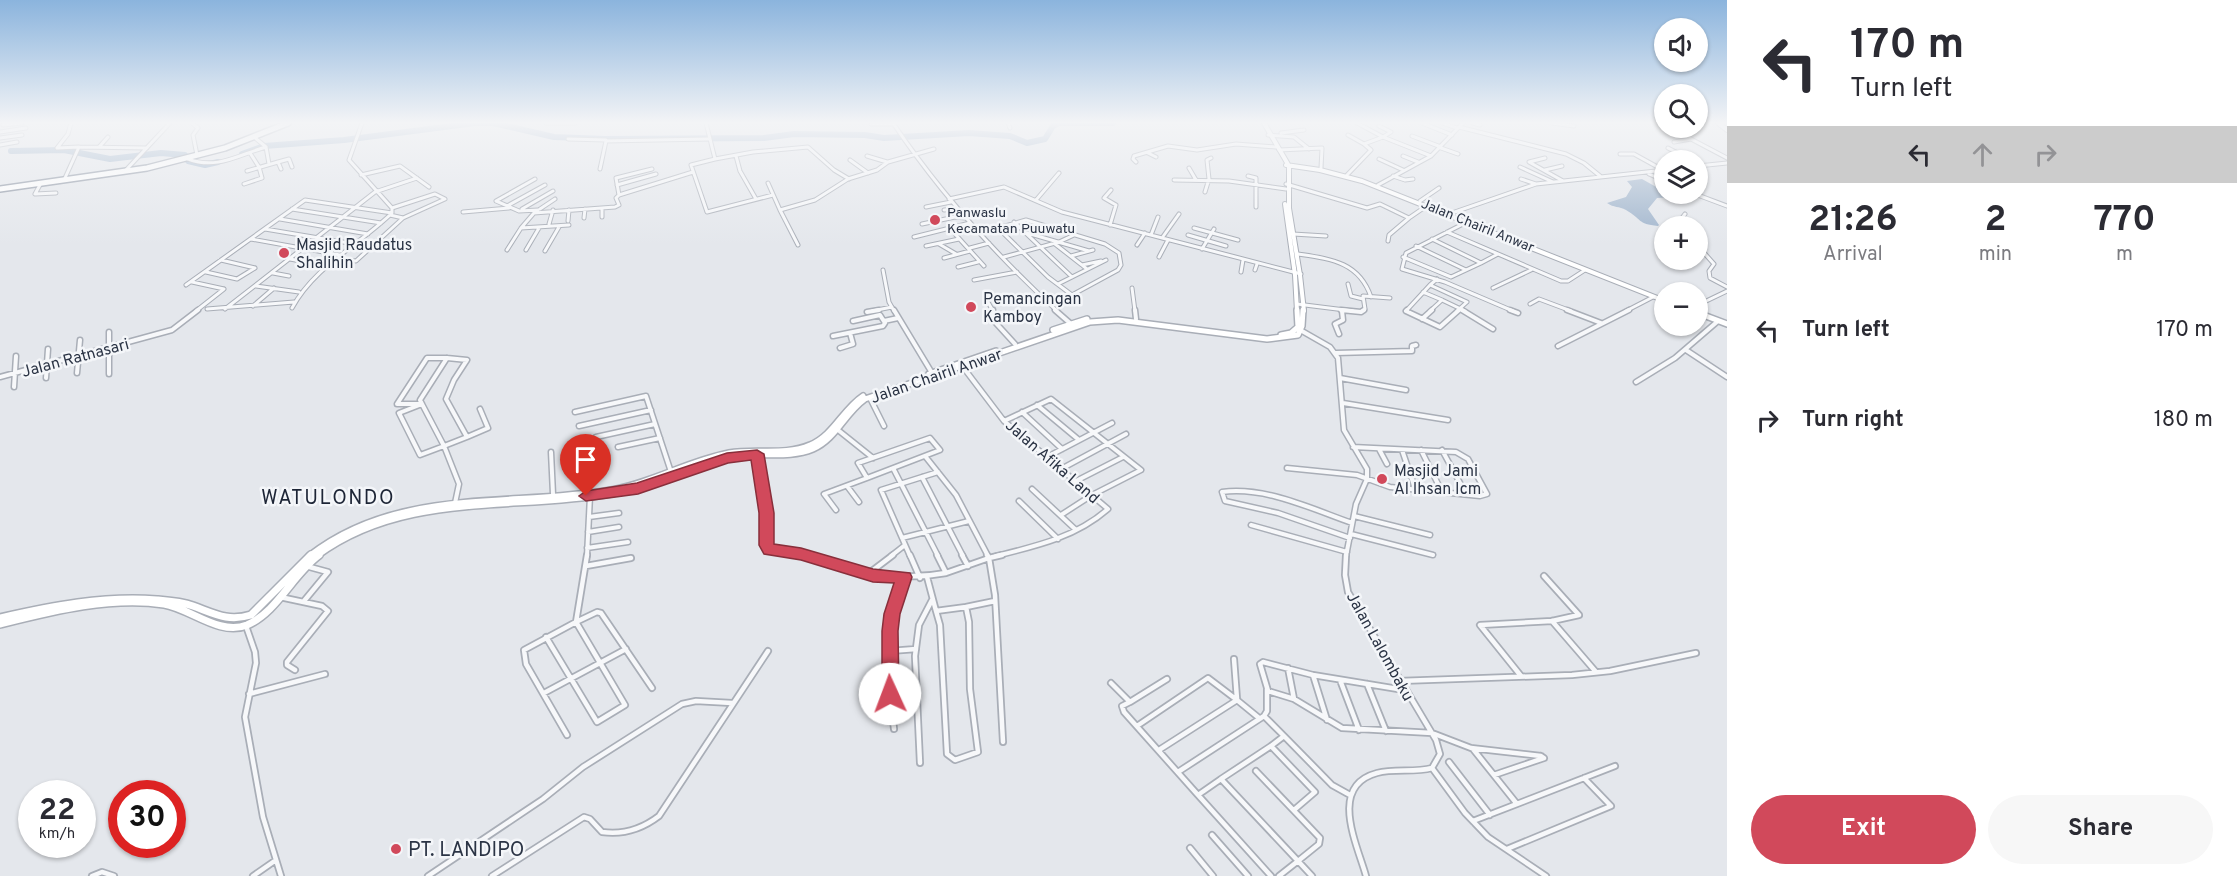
<!DOCTYPE html>
<html lang="en">
<head>
<meta charset="utf-8">
<style>
  :root { --surface:#fff; --page:#f7f7f7; --text:#2b2b33; --muted:#7c7c81; --accent:#d1495b }
  body { margin:0; font-family:Overpass,sans-serif; background:var(--page); color:var(--text); height:100vh; display:flex; flex-direction:column; font-size:22px; white-space:nowrap }
  * { box-sizing:border-box; margin:0 }
  p { font-size:20px; color:var(--muted) }
  .icon { flex:none; width:33px; height:33px; fill:none; stroke:currentColor; stroke-width:2; stroke-linecap:round; stroke-linejoin:round }
  .map { position:relative; flex:1; overflow:hidden }
  .details { display:flex; flex-direction:column; background:var(--surface); width:510px }
  .details>* { flex:none }
  .guide { background:#fff; color:var(--text); overflow:hidden }
  .controls { position:absolute; left:1654px; top:18px; display:grid; gap:12px }
  .controls a { display:grid; place-items:center; width:54px; height:54px; border-radius:50%; background:var(--surface); box-shadow:0 2px 4px #0004; font-size:30px }
  .speed { position:absolute; left:18px; top:780px; display:flex; gap:12px; font-size:30px; font-weight:700; text-align:center }
  .speed>* { display:grid; place-content:center; width:78px; height:78px; border-radius:50%; background:var(--surface); box-shadow:0 2px 4px #0004; line-height:1 }
  .speed small { font-size:15px; font-weight:400 }
  .speed .limit { border:9px solid #d22; background:#fff; color:#111 }
  .pin { position:absolute; display:grid; place-items:center; width:51px; height:51px; color:#fff; margin:-62px -26px; border-radius:50% 50% 50% 0; rotate:-45deg; box-shadow:0 0 6px #0007 }
  .pin .icon { rotate:45deg }
  .me { position:absolute; width:66px; margin:-33px; rotate:358deg; stroke-linejoin:round; filter:drop-shadow(0 0 4px #0008) }
  .turn { display:flex; align-items:center; gap:21px; height:126px; padding:0 24px; font-size:27px }
  .turn .icon { width:78px; height:78px; stroke-width:2.5 }
  .turn b { display:block; font-size:42px; line-height:51px }
  .lanes { display:flex; align-items:center; height:57px; padding:0 24px; background:#0003; justify-content:center; gap:30px; direction:ltr }
  .lanes .off { opacity:.35 }
  .eta { display:flex; justify-content:space-evenly; align-items:center; height:102px; text-align:center }
  .eta b { font-size:36px; font-weight:700; line-height:42px }
  .cta { display:flex; gap:12px; margin-top:auto; padding:12px 24px }
  .cta a { flex:1; height:69px; border-radius:36px; background:var(--accent); color:#fff; font-size:24px; font-weight:700; line-height:69px; text-align:center }
  .cta a+a { background:var(--page); color:var(--text) }
  ul { padding:0; list-style:none }
  li { display:flex; align-items:center; gap:18px; height:90px; padding:0 24px }
  li div { flex:1 }
  li b { display:block; font-size:22px }
  li em { font-style:normal }
  main { display:flex; flex:1; min-height:0 }
  .map>svg:first-child { display:block }
  .water { fill:#9fb4cc }
  .lines { fill:none; stroke-linecap:round; stroke-linejoin:round }
  .river { stroke:#9fb4cc; stroke-width:6 }
  .minor-far2-casing { stroke:#a9aeb7; stroke-width:5 }
  .minor-far1-casing { stroke:#a9aeb7; stroke-width:7 }
  .minor-casing { stroke:#a9aeb7; stroke-width:8 }
  .tertiary-casing { stroke:#a9aeb7; stroke-width:6 }
  .secondary-far2-casing { stroke:#a9aeb7; stroke-width:6 }
  .secondary-far1-casing { stroke:#a9aeb7; stroke-width:8 }
  .secondary-casing { stroke:#a9aeb7; stroke-width:10 }
  .trunk-casing { stroke:#8b94a3; stroke-width:8 }
  .minor-far2 { stroke:#f7f8fa; stroke-width:3 }
  .minor-far1 { stroke:#f7f8fa; stroke-width:4 }
  .minor { stroke:#f7f8fa; stroke-width:4.5 }
  .tertiary { stroke:#f7f8fa; stroke-width:4 }
  .secondary-far2 { stroke:#fff; stroke-width:4 }
  .secondary-far1 { stroke:#fff; stroke-width:5 }
  .secondary { stroke:#fff; stroke-width:7 }
  .trunk { stroke:#fff; stroke-width:5 }
  .route { fill:#d1495b; stroke:#882f3b; stroke-width:1.5 }
  .poi-dot { fill:#d1495b; stroke:#f4f6f9; stroke-width:2 }
  .labels { text-anchor:middle; stroke-width:5; stroke-linejoin:round; paint-order:stroke }
  .far-poi-label { font-size:14px; fill:#2b3445; stroke:#f4f6f9; text-anchor:start }
  .far-street-label { font-size:14px; fill:#2b3445; stroke:#f4f6f9 }
  .poi-label { font-size:16px; fill:#2b3445; stroke:#f4f6f9; text-anchor:start }
  .street-label { font-size:16px; fill:#2b3445; stroke:#f4f6f9 }
  .quarter-label { font-size:20px; letter-spacing:1.5px; fill:#1d2536; stroke:#f4f6f9 }
  .near-poi-label { font-size:20px; fill:#2b3445; stroke:#f4f6f9; text-anchor:start }
</style>
</head>
<body>
<main>
<div class="map">
<svg width="1727" height="876" viewBox="0 0 1727 876">
  <rect width="100%" height="100%" fill="#e4e7ec"/>
  <path class="water" d="M1642 179 1674 197 1657 198 1648 209 1659 225 1658 226C1637 224 1642 219 1626 210 1619 206 1614 208 1607 203L1626 197 1632 187 1627 181Z"/>
  <g class="lines">
    <path class="river" d="M11 151 64 150 110 159 161 153 185 155 188 161 205 165 218 162
      M242 154 264 146 344 140 475 123H493L554 137 605 139 764 138 794 134 865 135 884 138 969 133 1010 136 1027 143 1045 139 1053 126 1059 123H1113"/>
    <defs>
      <path id="minor-far2" d="M71 123 68 134 57 148 79 147
        M192 123 198 128 193 135 197 155
        M362 123 349 160 392 208
        M546 123H575
        M706 123 715 159 691 165 707 212 773 195
        M893 123C940 193 995 254 1057 311
        M1008 123 1010 128
        M1357 123 1383 137
        M1422 123 1452 135
        M1442 123 1457 128
        M1473 123 1480 125
        M1552 123 1574 126
        M1662 123 1665 125
        M871 124H894
        M3 125 22 123
        M1379 126 1391 132 1383 137 1431 156
        M1459 127 1566 154 1584 163 1600 176
        M1668 128 1678 129 1691 139
        M0 132 26 128
        M1281 133 1304 130
        M1268 135 1294 137 1309 149
        M1348 135 1364 144
        M1412 136 1441 147
        M254 137 266 147
        M0 138 22 135
        M568 139 606 140
        M1674 142 1691 139 1727 158
        M0 145 17 142
        M100 146 108 137
        M1441 148 1458 154
        M1668 148 1691 160
        M1279 150 1322 148 1321 168
        M1148 153 1156 157
        M1620 154H1634L1663 170
        M736 156 740 171 756 199
        M867 156 887 162
        M1403 156 1418 162
        M1545 158 1529 162 1563 181
        M188 159C217 170 238 155 266 147L269 164
        M715 159 753 152 808 147 834 170 849 179
        M1379 159 1403 170
        M850 160 868 173
        M278 162 289 159 292 167
        M1136 162 1133 159 1134 156 1168 146 1197 150 1236 144 1276 147
        M1698 166 1727 163
        M1520 167 1553 182
        M1189 168 1196 180
        M600 169 606 141 708 139
        M126 170 170 123
        M1545 170 1562 166
        M247 171 278 162 281 169
        M1649 174 1665 181
        M361 175 400 166 429 187
        M1347 175 1371 150 1364 144 1383 137
        M1248 176 1256 178V207
        M1393 176 1405 180 1413 179
        M65 178 79 147 147 148
        M535 179 496 201 519 211 538 210
        M1521 179 1536 184
        M1174 180 1229 181 1286 189
        M41 183 35 194 56 193
        M768 183 780 210 815 200 848 179 877 170 888 162 934 149
        M244 184 262 178 259 167 250 153
        M1286 184 1367 208 1380 204 1409 218 1425 207
        M617 185 656 174
        M1378 185 1431 156 1463 123
        M1205 192 1209 179 1207 160 1211 158
        M1695 194 1727 206
        M619 195 616 178 652 169
        M949 199 1004 187 1062 212 1301 274
        M1036 200 1059 173
        M1420 201 1439 188
        M507 206 545 185
        M926 207 951 202
        M292 209 381 223
        M522 209 553 191
        M540 209 555 199
        M602 209V217
        M780 210 798 245
        M944 210 957 209
        M463 212 509 208
        M1449 214 1536 184 1665 170
        M390 215 403 218 445 199 435 194 392 208
        M584 218 585 209
        M280 219 368 234
        M1026 220 1105 244 1119 253 1121 265 1118 270 1072 295 1048 277 998 228Z
        M568 221 569 210
        M1014 222 1072 277
        M1465 223 1406 253 1402 269 1445 282 1513 311
        M549 224 553 210
        M922 224 955 217 965 218
        M569 225 521 228 534 213 615 207 619 205 616 198 619 195 693 172
        M1110 225 1116 205 1104 198 1111 190
        M1681 226 1679 222 1685 214
        M1194 228 1238 240
        M265 229 355 244
        M1447 232 1561 281H1568L1585 270
        M1027 233 1089 251
        M955 234 984 266
        M1293 234 1326 236
        M1151 235 1158 217
        M1188 235 1226 246
        M914 237 970 223
        M1162 238 1179 214
        M251 239 340 255
        M1432 239 1481 263 1466 270
        M1388 241 1389 235 1409 218
        M939 244 956 254
        M1055 244 1087 269
        M1137 245 1145 233
        M926 246 959 239
        M1698 246 1714 264 1709 271 1710 278 1727 287
        M970 248 989 243
        M1202 249 1214 229
        M507 250 521 228
        M526 250 539 228
        M545 251 559 227
        M1298 254C1331 259 1359 262 1371 297
        M1071 256 1093 250
        M1004 257 1059 242 1074 235
        M1159 257 1168 240
        M1403 257 1451 277 1466 270 1416 246
        M944 258 970 251
        M290 259 327 266
        M337 259 356 261 403 218
        M221 260 255 268
        M1481 263 1498 254
        M1082 265 1101 261
        M958 267 978 262
        M883 270 889 302 894 311
        M1255 270 1257 264
        M206 272 237 279 255 268
        M1241 272 1243 260
        M273 273 289 276
        M974 280 1017 272
        M192 282 224 289
        M1058 284 1106 260
        M1348 284 1351 296 1363 299
        M186 285 305 200 392 213
        M1430 285 1467 302 1457 311
        M1430 285 1437 279
        M256 286 299 292
        M1132 288 1135 311
        M1493 288 1531 270
        M1423 292 1442 300
        M985 297 993 311
        M1297 304 1353 311
        M1530 304 1539 299 1571 311
        M1698 305 1727 291
        M253 306 274 288
        M292 308C315 266 358 246 392 213V208
        M207 309 294 302
        M225 309 375 192 417 178
        M196 311 224 289
        M872 311 892 307
        M1362 311 1365 309 1363 296 1390 298
        M1406 311 1430 285
        M1430 311 1442 300 1465 311
        M1626 311 1653 297"/>
      <path id="minor-far1" d="M894 310 932 373
        M993 310 994 321 1015 344
        M1055 310 1071 324
        M1135 310 1136 319
        M1341 310 1361 312 1364 310
        M1407 310 1406 311 1440 327 1459 310
        M1462 310 1493 329
        M1510 310 1518 313
        M1567 310 1601 323
        M867 312 879 310
        M1422 319 1432 310
        M884 321 898 318
        M1662 322 1665 319
        M1302 331 1330 347 1338 358 1344 430 1367 469V479L1356 504 1346 556
        M109 332V374
        M1339 334 1335 324 1343 320 1342 311
        M833 336 883 326 885 323 880 315 853 321
        M1558 346 1629 310
        M840 348 853 344 850 333
        M1686 350 1727 377
        M1336 353 1412 351V346L1416 345
        M963 367 1004 421 1108 509C1076 537 1037 546 996 556
        M77 373 80 340
        M0 377 172 330 198 310
        M46 378 48 349
        M1340 378 1406 390
        M1636 382 1675 358 1718 321
        M14 387 16 356
        M870 398 884 426
        M1343 403 1448 420
        M422 404 444 446
        M422 404 399 413 420 455 444 446
        M422 404H397L427 358H447
        M422 404 420 400 447 358
        M1037 405 1079 440
        M575 412 646 396 671 472
        M1022 412 1062 449
        M1004 421 1051 399 1141 470 1092 495 1061 515
        M579 426 651 410
        M838 430 873 458
        M467 437 488 428 480 409
        M596 437 655 424
        M930 438 940 450 867 478 858 463Z
        M444 446 459 484 455 503
        M444 446 467 437 446 399 454 380 467 360 447 358
        M618 447 660 438
        M1379 449 1387 464
        M1402 450 1416 491
        M1421 450 1442 492
        M1442 450 1466 494
        M551 452 553 494
        M757 454 769 549 809 556
        M925 456 956 495 988 556
        M1047 457 1112 423
        M893 468 938 556
        M1287 468 1357 475 1390 487 1480 496 1487 494 1468 459 1456 452 1353 447
        M1061 469 1126 434
        M922 477 963 556
        M1076 481 1123 457
        M847 486 859 502
        M1032 489 1076 530
        M1019 501 1058 539
        M836 510 824 494 867 478
        M1354 516 1430 535
        M589 517 619 513
        M1251 525 1347 552
        M588 532 619 527
        M1351 534 1433 555
        M902 538 969 521
        M1350 538 1278 513 1225 501 1222 492C1265 486 1312 509 1352 523
        M587 548 628 542
        M587 556 590 496
        M891 556 905 545
        M910 556 881 490 938 472"/>
      <path id="minor" d="M804 555C854 569 893 583 946 573L937 555
        M910 555 920 578
        M962 555 968 566
        M1002 555 989 558 995 595 1003 742
        M1346 555 1345 575 1348 592 1436 740 1440 754 1432 768C1414 773 1395 768 1377 773 1328 786 1357 844 1366 876
        M586 566 631 558
        M946 573 989 558 987 555
        M868 574 893 555
        M927 577 936 611
        M280 597 322 606 328 611 287 662V665L295 670
        M304 601 328 572 306 566
        M966 607 969 622 970 689 978 752 955 760 947 754 940 625 936 611Z
        M966 607 995 601
        M1552 621 1596 672
        M246 626 255 652 256 663 245 717 263 817 281 876
        M546 637 597 722 625 705 576 622 597 612 601 613 652 688
        M890 651 916 649
        M1234 659 1237 699
        M1288 668 1294 699
        M1313 675 1327 720
        M1521 676 1480 625 1552 621 1579 615 1544 576
        M1340 680 1359 730
        M1399 681 1572 675 1610 671 1696 653
        M1111 683 1130 702 1122 706 1124 712 1198 795 1221 779 1298 861 1279 876
        M1367 684 1386 731
        M1404 690 1313 675 1263 662 1260 664 1268 691 1294 699 1342 728 1432 733 1471 748 1541 756
        M544 693 626 649
        M249 694 325 674
        M1130 702 1167 679
        M1264 716 1284 736 1271 746
        M1137 726 1208 678 1237 700
        M894 729C887 669 885 635 904 577
        M567 735 526 664 524 650 576 622 587 555
        M1284 736 1332 785 1350 795
        M1473 749 1517 804
        M1159 750 1237 700 1259 718
        M1449 762 1490 815
        M920 763 915 656 919 625 932 600
        M1432 768 1465 813 1488 837 1546 876
        M1256 771 1320 838 1319 844 1298 861 1312 876
        M1178 772 1264 716 1267 711V689
        M1494 775 1544 758 1541 756
        M1221 779 1271 746 1315 792 1294 810
        M1198 795 1271 876
        M1473 821 1615 766
        M1212 835 1248 876
        M1190 848 1213 876
        M1507 849 1611 806 1584 778
        M92 876 102 872 114 876
        M253 876 276 860
        M428 876 543 799 583 767 682 704 696 701 732 703
        M492 876 584 817 590 819 602 832C623 835 642 829 659 816L768 651"/>
      <path id="tertiary" d="M1718 123 1727 130"/>
      <path id="secondary-far2" d="M1264 123 1289 166V208L1300 275 1304 311
        M1286 165 1320 170 1362 181 1665 301
        M1285 204 1295 275 1297 311"/>
      <path id="secondary-far1" d="M1698 313 1727 324
        M1053 330 1087 319
        M1281 335 1291 333 1298 327 1297 310
        M929 374 996 351
        M309 556C397 487 508 507 611 490 652 483 688 461 729 453 755 448 785 456 810 445 833 436 843 409 863 396
        M317 556C403 492 512 511 611 494 654 486 693 463 737 456 762 452 789 459 813 449 836 439 845 413 865 399L1090 322 1118 320 1267 339 1298 335 1302 326 1303 310"/>
      <path id="secondary" d="M0 618C52 606 103 596 157 600 169 601 182 602 193 606 215 614 228 622 251 615L311 555
        M0 624C52 611 110 596 164 604 190 608 219 636 247 625 277 612 293 574 319 555"/>
      <path id="trunk" d="M0 189 147 168 225 148 288 123"/>
    </defs>
    <use href="#minor-far2" class="minor-far2-casing"/>
    <use href="#minor-far1" class="minor-far1-casing"/>
    <use href="#minor" class="minor-casing"/>
    <use href="#tertiary" class="tertiary-casing"/>
    <use href="#secondary-far2" class="secondary-far2-casing"/>
    <use href="#secondary-far1" class="secondary-far1-casing"/>
    <use href="#secondary" class="secondary-casing"/>
    <use href="#trunk" class="trunk-casing"/>
    <use href="#minor-far2" class="minor-far2"/>
    <use href="#minor-far1" class="minor-far1"/>
    <use href="#minor" class="minor"/>
    <use href="#tertiary" class="tertiary"/>
    <use href="#secondary-far2" class="secondary-far2"/>
    <use href="#secondary-far1" class="secondary-far1"/>
    <use href="#secondary" class="secondary"/>
    <use href="#trunk" class="trunk"/>
  </g>
  <linearGradient id="sky" x2="0" y2="1"><stop stop-color="#8bb4dd"/><stop offset="0.5" stop-color="#f3f4f6"/><stop offset="1" stop-color="#f3f4f6" stop-opacity="0"/></linearGradient>
  <rect width="1727" height="245" fill="url(#sky)"/>
  <path class="route" d="M757 450 764 454 774 513V544L801 548 873 569 910 573 912 577 900 614 898 631 899 694 897 700 890 702 884 700 882 694V631L884 614 894 583 873 582 801 560 764 554 759 545V513L751 460 728 463 638 494 586 501 579 496 586 491 637 483 727 453Z"/>
  <g class="poi-dot">
    <circle cx="935" cy="220" r="6"/>
    <circle cx="284" cy="253" r="6"/>
    <circle cx="971" cy="307" r="6"/>
    <circle cx="1382" cy="479" r="6"/>
    <circle cx="396" cy="849" r="6"/>
  </g>
  <g class="labels">
    <g class="far-poi-label">
      <text x="947" y="217">Panwaslu<tspan x="947" dy="16">Kecamatan Puuwatu</tspan></text>
    </g>
    <g class="far-street-label">
      <text transform="translate(1478 225) rotate(22)" y="5">Jalan Chairil Anwar</text>
    </g>
    <g class="poi-label">
      <text x="296" y="250">Masjid Raudatus<tspan x="296" dy="18">Shalihin</tspan></text>
      <text x="983" y="304">Pemancingan<tspan x="983" dy="18">Kamboy</tspan></text>
      <text x="1394" y="476">Masjid Jami<tspan x="1394" dy="18">Al Ihsan Icm</tspan></text>
    </g>
    <g class="street-label">
      <text transform="translate(75 357) rotate(-15)" y="6">Jalan Ratnasari</text>
      <text transform="translate(936 375) rotate(-19)" y="6">Jalan Chairil Anwar</text>
      <text transform="translate(1053 461) rotate(41)" y="6">Jalan Afika Land</text>
      <text transform="translate(1381 646) rotate(61)" y="6">Jalan Lalombaku</text>
    </g>
    <g class="quarter-label">
      <text x="328" y="504">WATULONDO</text>
    </g>
    <g class="near-poi-label">
      <text x="408" y="856">PT. LANDIPO</text>
    </g>
  </g>
</svg>
<div class="controls">
<a><svg class="icon" aria-label="sound" viewBox="0 0 24 24"><path d="M4 9h4l5-4v14l-5-4H4zM17 9q2 3 0 6"/></svg></a>
<a><svg class="icon" aria-label="search" viewBox="0 0 24 24"><circle cx="10" cy="10" r="6"/><path d="M15 15l6 6"/></svg></a>
<a><svg class="icon" aria-label="layers" viewBox="0 0 24 24"><path d="M12 4l9 5-9 5-9-5zM3 14l9 5 9-5"/></svg></a>
<a>+</a>
<a>−</a>
</div>
<div class="speed"><div>22<small>km/h</small></div><div class="limit">30</div></div>
<div class="pin" style="left:586px;top:496px;background:#d93025"><svg class="icon" aria-label="arrive" viewBox="0 0 24 24"><path d="M6 21V4h12l-3 4 3 4H6"/></svg></div>
<svg class="me" style="left:890px;top:694px" viewBox="-20 -20 40 40"><circle r="19" fill="#fff"/><path d="M0-13L10 11 0 6-10 11z" fill="#d1495b"/></svg>
</div>
<section class="details">
<div class="guide">
<div class="turn"><svg class="icon" aria-label="left" viewBox="0 0 24 24"><path d="M17 20v-9H6M10 6l-5 5 5 5"/></svg><div><b>170 m</b>Turn left</div></div>
<div class="lanes"><svg class="icon" aria-label="left" viewBox="0 0 24 24"><path d="M17 20v-9H6M10 6l-5 5 5 5"/></svg><svg class="icon off" aria-label="ahead" viewBox="0 0 24 24"><path d="M12 20V5M6 11l6-6 6 6"/></svg><svg class="icon off" aria-label="right" viewBox="0 0 24 24"><path d="M7 20v-9h11M14 6l5 5-5 5"/></svg></div>
</div>
<div class="eta">
<div><b>21:26</b><p>Arrival</p></div>
<div><b>2</b><p>min</p></div>
<div><b>770</b><p>m</p></div>
</div>
<ul>
<li><svg class="icon" aria-label="left" viewBox="0 0 24 24"><path d="M17 20v-9H6M10 6l-5 5 5 5"/></svg><div><b>Turn left</b></div><em>170 m</em></li>
<li><svg class="icon" aria-label="right" viewBox="0 0 24 24"><path d="M7 20v-9h11M14 6l5 5-5 5"/></svg><div><b>Turn right</b></div><em>180 m</em></li>
</ul>
<div class="cta"><a>Exit</a><a>Share</a></div>
</section>
</main>
</body>
</html>
